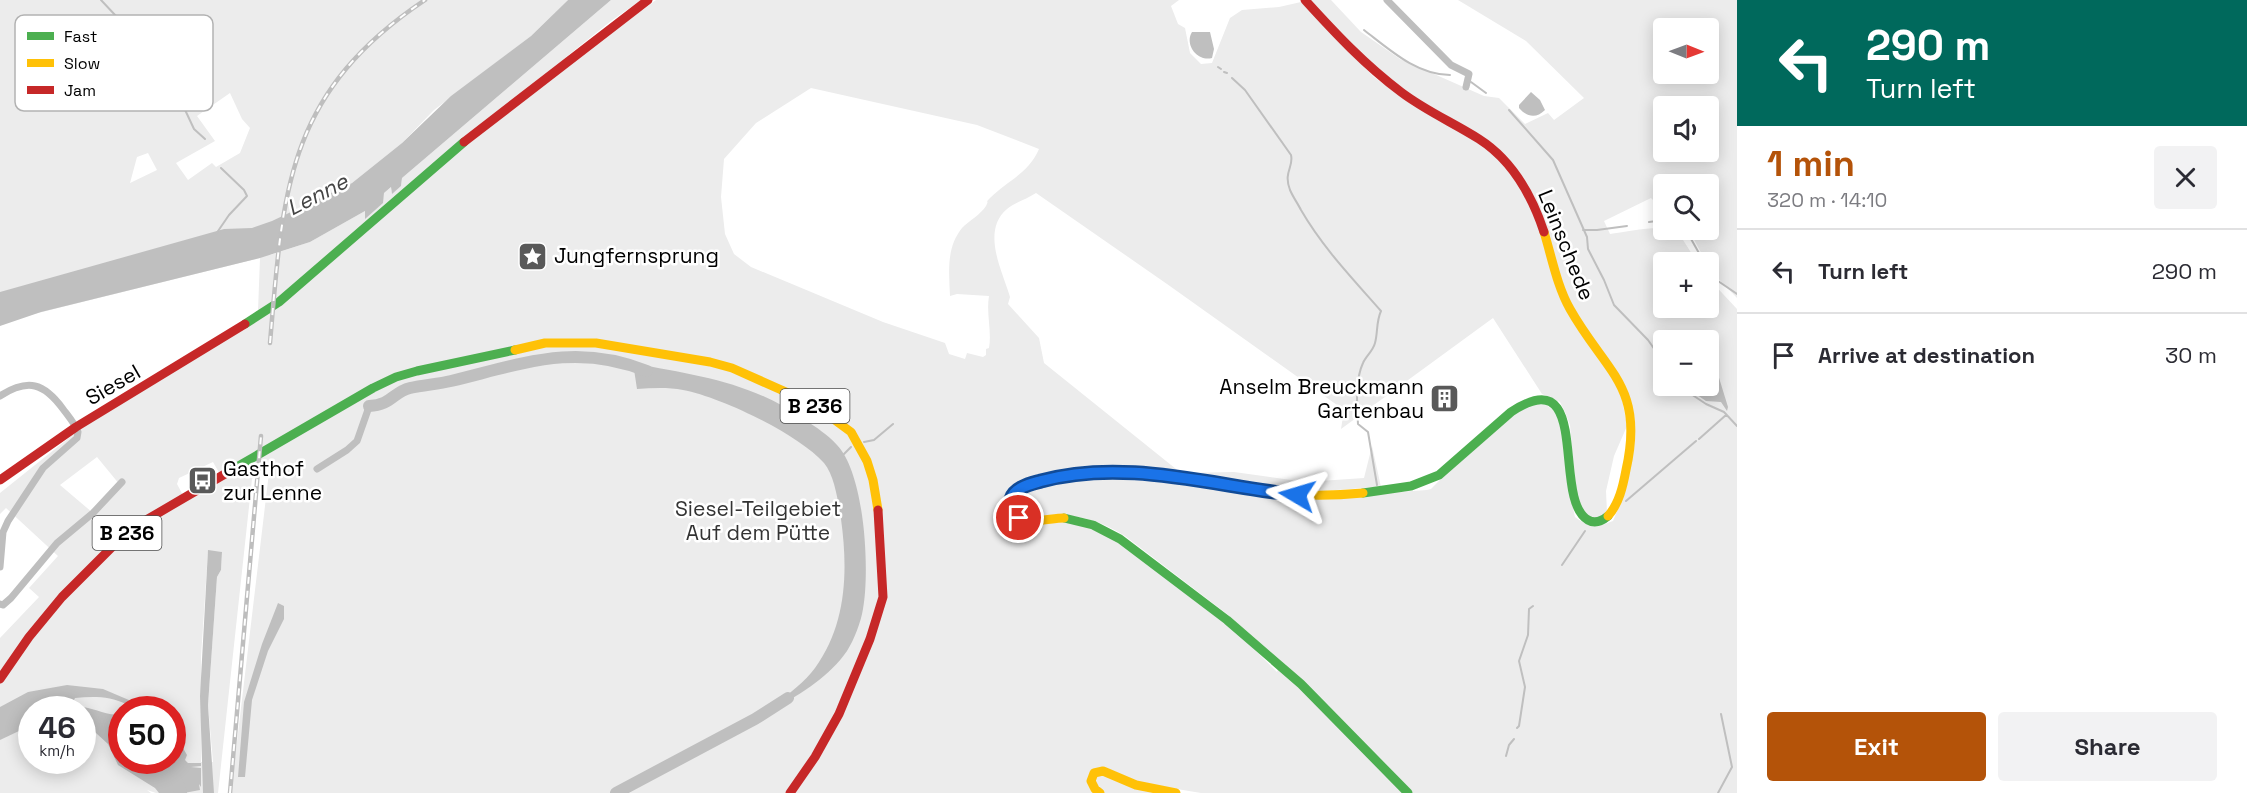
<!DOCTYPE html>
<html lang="en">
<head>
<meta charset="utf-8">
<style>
  :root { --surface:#fff; --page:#f2f2f3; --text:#2b2b33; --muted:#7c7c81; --line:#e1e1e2; --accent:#b45309 }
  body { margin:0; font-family:"Space Grotesk",sans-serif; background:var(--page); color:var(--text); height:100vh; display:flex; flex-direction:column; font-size:22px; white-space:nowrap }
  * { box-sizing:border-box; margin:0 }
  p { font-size:20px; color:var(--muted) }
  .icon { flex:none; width:33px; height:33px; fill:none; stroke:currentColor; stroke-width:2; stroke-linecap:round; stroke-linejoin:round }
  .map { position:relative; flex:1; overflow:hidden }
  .details { display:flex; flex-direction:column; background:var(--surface); width:510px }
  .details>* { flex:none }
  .guide { background:#00695c; color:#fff; overflow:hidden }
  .needle { width:39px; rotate:91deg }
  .tools { position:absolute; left:1653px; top:18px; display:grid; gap:12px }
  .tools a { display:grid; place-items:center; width:66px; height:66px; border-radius:6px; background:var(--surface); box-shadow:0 3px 15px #0003; font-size:30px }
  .speed { position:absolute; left:18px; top:696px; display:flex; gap:12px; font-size:30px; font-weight:700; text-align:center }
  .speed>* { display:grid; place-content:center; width:78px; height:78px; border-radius:50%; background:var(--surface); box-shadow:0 3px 15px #0003; line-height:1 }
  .speed small { font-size:15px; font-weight:400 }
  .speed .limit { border:9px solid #d22; background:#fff; color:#111 }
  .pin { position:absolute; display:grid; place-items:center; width:51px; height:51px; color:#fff; margin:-26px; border:3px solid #fff; border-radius:50%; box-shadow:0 2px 6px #0007 }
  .me { position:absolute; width:66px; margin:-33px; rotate:277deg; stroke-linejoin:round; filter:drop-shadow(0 0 4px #0008) }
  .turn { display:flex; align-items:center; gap:21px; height:126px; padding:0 30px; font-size:27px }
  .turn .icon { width:78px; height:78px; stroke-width:2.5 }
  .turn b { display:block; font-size:42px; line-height:51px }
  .round { display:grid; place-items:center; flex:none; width:63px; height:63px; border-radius:6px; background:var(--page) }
  .overview { display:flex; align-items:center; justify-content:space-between; height:102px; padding:0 30px }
  h1 { font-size:36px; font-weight:800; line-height:45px; color:var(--accent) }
  .cta { display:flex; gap:12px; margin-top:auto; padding:12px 30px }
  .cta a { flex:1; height:69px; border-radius:6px; background:var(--accent); color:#fff; font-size:24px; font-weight:800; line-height:69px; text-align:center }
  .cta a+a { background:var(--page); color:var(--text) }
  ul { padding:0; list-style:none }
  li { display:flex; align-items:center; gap:18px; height:84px; padding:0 30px; border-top:2px solid var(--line) }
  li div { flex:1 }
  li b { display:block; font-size:22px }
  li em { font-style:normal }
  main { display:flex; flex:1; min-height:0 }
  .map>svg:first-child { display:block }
  .green { fill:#ececec; fill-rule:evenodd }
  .water { fill:#bfbfbf }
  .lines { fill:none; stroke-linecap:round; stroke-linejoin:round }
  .stream { stroke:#bfbfbf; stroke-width:2 }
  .canal { stroke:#bfbfbf; stroke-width:7 }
  .river { stroke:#bfbfbf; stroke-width:12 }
  .street { stroke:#bebebe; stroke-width:7 }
  .fast { stroke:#4caf50; stroke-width:9 }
  .slow { stroke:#ffc107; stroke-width:9 }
  .jam { stroke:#c62828; stroke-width:9 }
  .rail-casing { stroke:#bebebe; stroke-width:4.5 }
  .rail { stroke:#fff; stroke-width:2; stroke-dasharray:7; stroke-linecap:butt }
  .route-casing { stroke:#114b97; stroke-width:15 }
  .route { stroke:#1a73e8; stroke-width:10 }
  .labels { text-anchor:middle; stroke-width:5; stroke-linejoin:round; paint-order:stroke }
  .shield { fill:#fff; stroke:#4c4c4c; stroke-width:1.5 }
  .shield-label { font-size:20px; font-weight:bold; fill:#000 }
  .street-label { font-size:21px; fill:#000; stroke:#fff }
  .poi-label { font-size:21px; fill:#000; stroke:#fff; text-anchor:start }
  .park-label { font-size:21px; fill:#333; stroke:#fff }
  .water-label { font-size:22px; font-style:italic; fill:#444; stroke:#fff }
  .key { fill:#fff; stroke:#b2b2b2; stroke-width:1.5 }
  .key-label { font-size:16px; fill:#000 }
</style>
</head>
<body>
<main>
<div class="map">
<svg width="1737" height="793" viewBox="0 0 1737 793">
  <rect width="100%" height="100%" fill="#fff"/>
  <path class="green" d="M0 0H568L531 36 434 110 402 143 352 183 334 193 270 255 310 242 365 211V218L382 203 384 193 391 187 392 193 401 186 402 178 611 0H641L611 21 566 57 614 31 656 0H1179L1171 6 1178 24 1185 28 1190 53 1201 64 1212 63 1230 18 1242 10 1279 7 1301 2 1374 77 1416 108 1375 71 1310 0H1331L1361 32 1400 59 1484 96 1499 98 1525 124 1548 113 1554 120 1584 98 1526 41 1458 0H1737V298L1709 269 1708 262H1706L1689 230H1708V184H1664L1663 210 1651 198 1604 221 1610 234C1627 232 1665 223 1678 232L1697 262H1664V308H1708L1709 279 1737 309V793H1201L1165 787 1163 793H227L231 792 270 464 252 479 218 793H156L147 790 151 793H0V638L39 597 29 588 58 556 6 508 0 514V493L80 429 258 311 260 258 34 314 0 325ZM1664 28H1708V74H1664ZM811 88 977 125 1039 149C1028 174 1008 180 990 198 984 204 990 199 986 206 981 214 969 221 962 228 946 248 949 272 950 296L957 294 989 296C986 314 992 331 989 348L986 349V355L983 357 967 353 965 359 949 354 945 343 883 322 751 267 734 254 725 234 721 197 724 159 756 123ZM230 93 242 119 250 128 240 153 216 167 212 163 188 180 176 163 215 141 197 116ZM1664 106H1708V152H1664ZM148 153 157 170 130 183 137 157ZM1036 193 1167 284 1344 410 1341 429 1493 318 1542 394 1560 402 1565 412 1570 425 1576 492 1584 515 1592 520 1607 513 1606 491 1614 456 1627 426 1621 393 1633 417 1618 509 1613 521C1595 528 1591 528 1575 517 1570 496 1568 474 1566 453 1565 444 1565 434 1563 426 1559 413 1547 401 1533 404 1504 411 1453 467 1431 489L1427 490 1295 499 1161 481 1089 476 1046 483 1021 493 1017 497 1016 508 1022 514 1028 516C1067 513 1092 515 1125 536L1227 614 1286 665 1280 664 1277 672 1228 623 1110 536 1075 523 1010 515C1002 497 1009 492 1025 484 1087 456 1178 473 1245 483 1263 485 1281 490 1299 491 1326 492 1354 488 1381 487L1372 446 1364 478 1305 482 1234 472 1181 473 1044 363 1039 338 1008 304 1010 297C1002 270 981 231 1007 209 1016 202 1027 199 1036 193ZM1664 340H1708V386H1664ZM97 457 120 485 93 513 60 485ZM213 462 221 476 184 497 177 484 179 478ZM208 551 222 552 221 570 217 577 208 705 213 762H201V657ZM32 710H82V760H32ZM122 710H172V760H122Z"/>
  <path class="water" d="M568 0H611L402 178 401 186 392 194 391 187 384 193 383 203 365 219V211L310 242 260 258 41 312 0 326V292L224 229 252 228 272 221 352 183 402 143 451 96 531 36Z
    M1192 32H1210L1214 49 1212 58C1198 62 1184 45 1192 32Z
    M1531 92 1540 100 1545 110C1536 119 1527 117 1519 108V105Z
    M1709 355 1716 368 1728 407 1727 411 1721 402 1706 401 1684 386H1708Z
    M633 363C697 376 750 381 805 420 816 427 828 435 837 445 865 474 870 571 863 609 861 622 854 640 847 651 830 676 802 693 776 708L775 705C789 693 805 682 815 668 847 624 848 570 841 519 838 502 835 476 824 463 798 434 721 397 683 390 668 387 652 388 637 389Z
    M208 550 222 552 221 570 217 577 208 705 214 793H203L200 696Z
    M278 603 284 606V619L268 651 252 700 245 777H238L244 702 262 644Z
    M67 685 103 689 150 709H127L126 704C110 696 93 696 75 698L72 704 75 707C91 705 105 717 121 714L122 760H172L173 731 187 755 185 760 188 763H201V766L191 767 201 768V787L199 784 200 790 184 793 182 788 177 790 178 793H159L155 788 118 765 108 744 96 733 83 728 82 710H32L31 728 19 731 0 740V707L28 692Z"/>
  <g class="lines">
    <path class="stream" d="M101 0 116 16 127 37 146 58
      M1364 30C1390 50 1417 75 1450 75
      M152 67 172 82 194 129 205 139
      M1218 67 1221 69
      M1224 72 1227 73
      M1232 78 1245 90 1291 155C1294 167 1283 172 1290 190 1293 197 1298 204 1301 210 1323 248 1353 279 1381 311 1376 322 1378 332 1375 343 1373 351 1366 356 1363 363 1355 380 1357 405 1358 424L1368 432 1377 485
      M1471 82 1486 93
      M1509 110 1553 160 1587 237 1588 249 1604 280 1614 305 1648 340 1655 350 1664 373
      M1649 222 1664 220
      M1583 230H1597L1627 226
      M1686 230 1704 262
      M216 234 229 215 247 196 244 190 221 168
      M1708 269 1718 281 1737 294
      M1655 351 1664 354
      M1679 386 1706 404 1724 412 1737 426
      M1699 439 1726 415
      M864 442 874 440 893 424
      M844 454 851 447
      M1626 501 1696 441
      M1562 565 1585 531
      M1517 728 1519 726 1525 687 1519 661 1528 635 1529 609 1533 606
      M1506 756 1509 745 1514 739
      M1718 793 1732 767 1721 714"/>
    <path class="canal" d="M317 469 347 450 357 441 370 404"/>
    <path class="river" d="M369 406C392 405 393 392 410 388 424 385 438 384 451 381 522 364 575 342 647 371
      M166 760 172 768 181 793
      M616 793 755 719 788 698"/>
    <path class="street" d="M1387 0 1451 65 1469 74 1466 87
      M0 396C28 378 44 383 63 409 69 417 75 424 78 432L77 438 43 468 8 521 3 532 0 567
      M0 604 3 605 11 598 57 543 93 513 122 482"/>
    <path class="fast" d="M245 324 279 302 464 142
      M230 471 373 388 396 377 417 371 515 350
      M1363 493 1411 486 1439 475 1511 412C1593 358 1551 499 1588 520 1595 524 1602 521 1608 516
      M1064 518 1093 525 1120 539 1227 620 1301 684 1408 793"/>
    <path class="slow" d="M1544 232C1552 258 1557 286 1570 309 1606 373 1645 386 1626 470 1623 486 1619 504 1608 516
      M515 350 545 343H596L710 362 732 368 813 404 851 432 867 461 873 480 878 510
      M1064 518C1047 518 1025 527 1012 511L1011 499C1019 485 1036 482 1051 479 1124 462 1195 484 1268 492 1299 496 1331 496 1363 493
      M1100 793 1095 789 1091 781 1094 773 1103 771 1136 785 1176 793"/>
    <path class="jam" d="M1305 0C1335 33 1365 65 1401 92 1426 111 1454 123 1479 139 1512 160 1532 196 1544 232
      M464 142 648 0
      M0 480 76 427 245 324
      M0 679 29 637 62 597 116 543 136 526 230 471
      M790 793 815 757 839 714 870 639 883 597 878 510"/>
    <defs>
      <path id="rail" d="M270 343C283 190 286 93 425 0
        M230 793 261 436"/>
    </defs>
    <use href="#rail" class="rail-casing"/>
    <use href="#rail" class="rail"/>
  </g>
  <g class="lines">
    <defs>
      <path id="route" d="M1019 518C1013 514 1008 507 1011 499 1015 487 1031 484 1041 481 1125 458 1213 486 1297 495"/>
    </defs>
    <use href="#route" class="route-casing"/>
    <use href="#route" class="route"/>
  </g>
  <defs>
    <symbol id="sight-square" viewBox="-11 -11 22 22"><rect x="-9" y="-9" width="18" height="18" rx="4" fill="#595959" stroke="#fff"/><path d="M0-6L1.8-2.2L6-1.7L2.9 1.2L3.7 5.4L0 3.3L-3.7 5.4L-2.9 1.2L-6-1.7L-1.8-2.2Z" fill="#fff"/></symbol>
    <symbol id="building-square" viewBox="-11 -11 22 22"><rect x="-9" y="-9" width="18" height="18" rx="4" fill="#595959" stroke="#fff"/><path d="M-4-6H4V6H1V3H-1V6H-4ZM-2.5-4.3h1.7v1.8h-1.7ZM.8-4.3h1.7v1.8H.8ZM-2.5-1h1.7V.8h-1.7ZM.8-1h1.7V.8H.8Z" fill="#fff"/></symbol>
    <symbol id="bus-square" viewBox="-11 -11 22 22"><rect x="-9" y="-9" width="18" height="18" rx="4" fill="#595959" stroke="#fff"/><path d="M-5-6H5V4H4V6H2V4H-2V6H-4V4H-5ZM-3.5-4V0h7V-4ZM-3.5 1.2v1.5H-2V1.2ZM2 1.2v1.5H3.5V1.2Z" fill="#fff"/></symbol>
  </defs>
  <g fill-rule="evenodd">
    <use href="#sight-square" x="516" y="240" width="33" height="33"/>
    <use href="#building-square" x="1428" y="382" width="33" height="33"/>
    <use href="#bus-square" x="186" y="464" width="33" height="33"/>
  </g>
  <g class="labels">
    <g class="shield">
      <rect x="780.5" y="389" width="69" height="34" rx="4.5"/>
      <rect x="92.5" y="516" width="69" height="34" rx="4.5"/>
    </g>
    <g class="shield-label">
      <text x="815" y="413">B 236</text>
      <text x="127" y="540">B 236</text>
    </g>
    <g class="street-label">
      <text transform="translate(1566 245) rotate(68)" y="7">Leinschede</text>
      <text transform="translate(113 385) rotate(-30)" y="7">Siesel</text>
    </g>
    <g class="poi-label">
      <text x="554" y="263">Jungfernsprung</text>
      <text x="1424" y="394" text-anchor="end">Anselm Breuckmann<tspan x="1424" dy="24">Gartenbau</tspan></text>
      <text x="223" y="476">Gasthof<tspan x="223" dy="24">zur Lenne</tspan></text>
    </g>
    <g class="park-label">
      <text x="758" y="516">Siesel-Teilgebiet<tspan x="758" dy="24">Auf dem Pütte</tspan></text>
    </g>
    <g class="water-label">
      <text transform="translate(317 194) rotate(-27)" y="8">Lenne</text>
    </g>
  </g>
  <rect x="15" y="15" width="198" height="96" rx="9" class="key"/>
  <rect x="27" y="32" width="27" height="8" fill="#4caf50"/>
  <rect x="27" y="59" width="27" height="8" fill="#ffc107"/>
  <rect x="27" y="86" width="27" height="8" fill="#c62828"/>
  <g class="key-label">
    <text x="64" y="42">Fast</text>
    <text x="64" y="69">Slow</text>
    <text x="64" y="96">Jam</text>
  </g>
</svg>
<div class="tools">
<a><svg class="needle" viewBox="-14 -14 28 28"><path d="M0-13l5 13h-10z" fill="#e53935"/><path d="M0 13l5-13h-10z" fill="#7c7c81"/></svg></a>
<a><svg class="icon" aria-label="sound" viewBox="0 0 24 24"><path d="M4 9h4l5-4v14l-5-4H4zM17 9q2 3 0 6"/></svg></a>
<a><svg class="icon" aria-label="search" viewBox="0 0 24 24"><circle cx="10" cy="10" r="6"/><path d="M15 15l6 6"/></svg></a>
<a>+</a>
<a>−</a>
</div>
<div class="speed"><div>46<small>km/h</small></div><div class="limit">50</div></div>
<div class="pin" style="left:1019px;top:518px;background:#d93025"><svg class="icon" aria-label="arrive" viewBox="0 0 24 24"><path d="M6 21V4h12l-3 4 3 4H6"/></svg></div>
<svg class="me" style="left:1297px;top:495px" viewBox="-20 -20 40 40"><path d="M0-17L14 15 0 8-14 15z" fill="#1a73e8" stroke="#fff" stroke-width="4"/></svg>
</div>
<section class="details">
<div class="guide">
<div class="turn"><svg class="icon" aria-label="left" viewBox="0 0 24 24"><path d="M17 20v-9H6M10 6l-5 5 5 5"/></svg><div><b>290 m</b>Turn left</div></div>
</div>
<div class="overview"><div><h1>1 min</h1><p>320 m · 14:10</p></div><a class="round"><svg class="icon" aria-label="close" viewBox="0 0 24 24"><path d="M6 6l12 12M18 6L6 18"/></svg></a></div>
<ul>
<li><svg class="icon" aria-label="left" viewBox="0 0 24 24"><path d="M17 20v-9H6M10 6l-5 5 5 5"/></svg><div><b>Turn left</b></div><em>290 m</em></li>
<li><svg class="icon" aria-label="arrive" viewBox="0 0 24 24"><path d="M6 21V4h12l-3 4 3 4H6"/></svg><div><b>Arrive at destination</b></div><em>30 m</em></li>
</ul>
<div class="cta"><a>Exit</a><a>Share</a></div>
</section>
</main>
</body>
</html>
